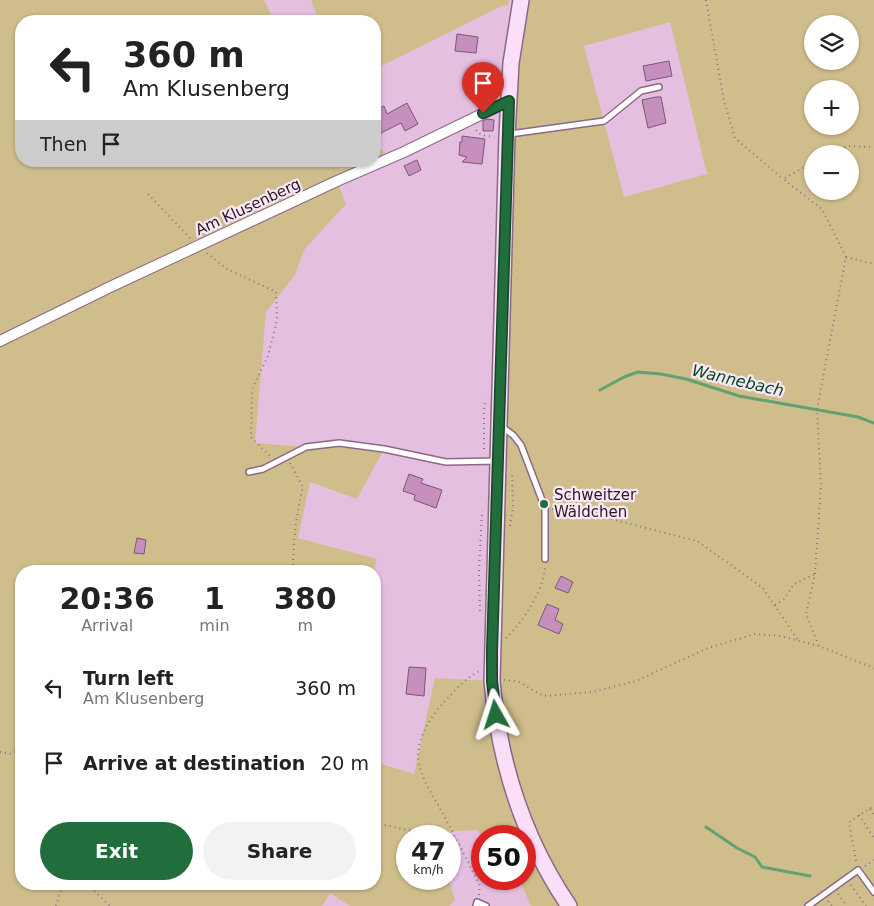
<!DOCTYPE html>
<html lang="en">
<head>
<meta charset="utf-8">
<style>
  :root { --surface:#fff; --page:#f2f2f2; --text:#222; --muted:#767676; --accent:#216d3b }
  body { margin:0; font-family:"DejaVu Sans",sans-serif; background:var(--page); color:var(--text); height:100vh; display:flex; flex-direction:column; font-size:19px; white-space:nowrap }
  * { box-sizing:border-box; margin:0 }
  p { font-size:16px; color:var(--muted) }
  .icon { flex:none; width:28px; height:28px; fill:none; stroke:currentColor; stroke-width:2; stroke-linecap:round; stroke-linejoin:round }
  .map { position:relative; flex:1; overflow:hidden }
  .drawer { position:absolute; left:15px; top:565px; width:366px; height:325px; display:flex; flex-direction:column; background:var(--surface); border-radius:20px; box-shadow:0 1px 4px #0004 }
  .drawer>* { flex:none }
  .top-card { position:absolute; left:15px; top:15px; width:366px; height:152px; border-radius:20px; box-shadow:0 1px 4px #0004; background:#fff; color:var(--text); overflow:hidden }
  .tools { position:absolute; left:804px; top:15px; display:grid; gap:10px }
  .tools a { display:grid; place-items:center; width:55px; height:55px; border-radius:50%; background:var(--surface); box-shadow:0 1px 4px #0004; font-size:25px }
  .speed { position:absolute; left:396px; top:825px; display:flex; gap:10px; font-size:25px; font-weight:700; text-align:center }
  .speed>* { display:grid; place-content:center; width:65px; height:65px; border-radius:50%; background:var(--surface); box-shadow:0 1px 4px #0004; line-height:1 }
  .speed small { font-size:12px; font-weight:400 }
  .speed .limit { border:8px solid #d22; background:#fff; color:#111 }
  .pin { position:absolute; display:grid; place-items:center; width:42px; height:42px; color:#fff; margin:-51px -21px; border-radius:50% 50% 50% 0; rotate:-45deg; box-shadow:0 0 5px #0007 }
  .pin .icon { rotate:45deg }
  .me { position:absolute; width:55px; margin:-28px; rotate:354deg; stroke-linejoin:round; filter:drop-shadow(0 0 4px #0008) }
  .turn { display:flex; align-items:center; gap:18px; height:105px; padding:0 25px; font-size:22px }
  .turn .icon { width:65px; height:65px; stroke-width:2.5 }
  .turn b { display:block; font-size:35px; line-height:42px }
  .then { display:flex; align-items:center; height:48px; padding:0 25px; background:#0003; gap:10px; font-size:19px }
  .eta { display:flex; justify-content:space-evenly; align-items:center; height:85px; text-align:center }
  .eta b { font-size:30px; font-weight:600; line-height:35px }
  .button { display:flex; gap:10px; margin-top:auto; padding:10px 25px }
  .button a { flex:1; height:58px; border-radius:30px; background:var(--accent); color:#fff; font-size:20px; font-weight:600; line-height:58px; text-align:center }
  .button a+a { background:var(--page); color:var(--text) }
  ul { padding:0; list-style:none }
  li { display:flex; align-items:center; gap:15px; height:75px; padding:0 25px }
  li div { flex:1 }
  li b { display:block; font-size:19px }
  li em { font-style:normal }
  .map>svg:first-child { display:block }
  .green { fill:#cfbe8c; fill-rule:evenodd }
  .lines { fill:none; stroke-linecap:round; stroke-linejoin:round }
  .stream { stroke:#64a073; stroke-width:3 }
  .building { fill:#c68fbe; stroke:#795875 }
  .service-casing { stroke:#8b6986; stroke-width:8 }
  .minor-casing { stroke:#8b6986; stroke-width:12 }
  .secondary-casing { stroke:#8b6986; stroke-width:18 }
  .path { stroke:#8a7087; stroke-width:2; stroke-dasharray:1 4; stroke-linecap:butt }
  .service { stroke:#fff; stroke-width:5 }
  .minor { stroke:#fff; stroke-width:10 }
  .secondary { stroke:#fbdef8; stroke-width:15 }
  .route-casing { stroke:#154726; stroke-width:12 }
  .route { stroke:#216d3b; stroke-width:9 }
  .poi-dot { fill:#216d3b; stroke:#fae7f7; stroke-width:2 }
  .labels { text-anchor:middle; stroke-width:4.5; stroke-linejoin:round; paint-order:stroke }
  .street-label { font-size:15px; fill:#261824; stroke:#fae7f7 }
  .poi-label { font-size:15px; fill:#261824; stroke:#fae7f7; text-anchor:start }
  .water-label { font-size:16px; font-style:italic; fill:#004a20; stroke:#fae7f7 }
</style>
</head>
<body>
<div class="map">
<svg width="874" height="906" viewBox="0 0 874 906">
  <rect width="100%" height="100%" fill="#e5bfe0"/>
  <path class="green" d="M0 0H264L274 21H21V161H375V143L390 158 337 181 346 204 304 250 295 275 266 312 255 443 306 447 339 443 384 449 357 499 310 482 298 538 377 559 374 571H21V884H375V762L414 774 435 678 492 681 498 425 521 0H874V906H531L519 879H525V836H482L477 830 436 832 437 836H408V879H449L455 900 449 906H350L330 893 322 906H0ZM670 22 707 174 624 197 584 46ZM812 24H850V61H812ZM812 89H850V126H812ZM812 154H850V191H812Z
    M311 0H509L508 5 502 6 375 69V21H319Z"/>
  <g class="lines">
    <path class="stream" d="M600 390 624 377 638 372 661 374 686 379 739 396 858 417 874 423
      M706 827 737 848 755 857 762 867 810 876"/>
  </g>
  <path class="building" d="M457 34 478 37 476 53 455 51Z
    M669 61 672 76 646 81 643 66Z
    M656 97H661L666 123 648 128 642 100Z
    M407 103 418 124 405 131 401 123 375 136V110L384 106 387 114Z
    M487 119 494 120 493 131H483V121Z
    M462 136 485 139 482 164 462 162 467 157 459 155 460 142H462Z
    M417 160 421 170 409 176 404 166Z
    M409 474 423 479 421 483 442 490 436 508 414 500 415 495 403 491Z
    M137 538 146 540 144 554 134 553Z
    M561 576 573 582 568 593 555 588Z
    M547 604 559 609 555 620 563 624 559 634 538 625Z
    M409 667 426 668 424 696 406 694Z"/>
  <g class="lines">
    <defs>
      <path id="service" d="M510 134 604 121 641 91 659 87
        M501 426 513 435 521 445 545 508V559
        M249 472 263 469 306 447 339 443 384 449 446 462 497 461
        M476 906 477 902 486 906
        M808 906 858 870 874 892"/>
      <path id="minor" d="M0 341 110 287 337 181 404 152 509 101"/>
      <path id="secondary" d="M521 0 511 63 507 135 492 681C499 762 523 838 569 906"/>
    </defs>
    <use href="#service" class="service-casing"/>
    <use href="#minor" class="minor-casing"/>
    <use href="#secondary" class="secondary-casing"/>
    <path class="path" d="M706 0 724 101 735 138 783 179
      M476 130 481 135 494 137
      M375 145 384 149
      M831 154 847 146 874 147
      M812 163 783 179 822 209 846 257 817 409 821 486 815 574 806 614 819 646
      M148 194 190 238
      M207 253 227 269 276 292 277 320 268 356 252 389 251 437 271 457
      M846 257 874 264
      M484 449V410L486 399
      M290 463 303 487C296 514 293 543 293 571
      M552 509 603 517 697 541 763 588 798 640
      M510 526 513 506 512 471
      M775 605 784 599 794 584 815 574
      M480 611 479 572 482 511
      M506 638C522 623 544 590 545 567
      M504 680 517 681 543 696 592 692 636 681 708 648 755 634 780 636 819 646 874 668
      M0 752 9 754 21 750
      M870 809 874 815
      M859 815 874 838
      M375 823 436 836
      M450 840 457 842
      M856 861 849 822 874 806
      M865 866 874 860
      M87 884 110 906
      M851 885 866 906
      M838 894 847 906
      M479 895 480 886C468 862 456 838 443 814 434 797 420 778 418 758 417 737 432 715 445 701 456 690 466 677 480 671
      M828 901 832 906
      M56 906 63 884"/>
    <use href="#service" class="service"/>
    <use href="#minor" class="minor"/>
    <use href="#secondary" class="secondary"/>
  </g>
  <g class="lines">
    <defs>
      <path id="route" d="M483 113 509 101 492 651V681L496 715"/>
    </defs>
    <use href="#route" class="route-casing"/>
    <use href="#route" class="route"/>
  </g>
  <circle class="poi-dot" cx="544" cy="504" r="5"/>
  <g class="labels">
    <g class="street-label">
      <text transform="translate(248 207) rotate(-25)" y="5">Am Klusenberg</text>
    </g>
    <g class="poi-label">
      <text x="554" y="500">Schweitzer<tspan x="554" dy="17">Wäldchen</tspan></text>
    </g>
    <g class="water-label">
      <text transform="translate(738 380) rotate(13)" y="6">Wannebach</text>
    </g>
  </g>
</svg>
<div class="tools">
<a><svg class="icon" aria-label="layers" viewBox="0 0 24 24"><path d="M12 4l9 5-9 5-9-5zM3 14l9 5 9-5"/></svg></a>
<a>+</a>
<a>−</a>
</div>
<div class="speed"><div>47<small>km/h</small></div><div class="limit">50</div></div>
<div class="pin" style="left:483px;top:113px;background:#d93025"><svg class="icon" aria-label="arrive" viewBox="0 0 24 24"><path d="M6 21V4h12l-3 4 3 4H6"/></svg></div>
<svg class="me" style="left:496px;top:715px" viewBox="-20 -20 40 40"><path d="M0-17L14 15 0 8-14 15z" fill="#216d3b" stroke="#fff" stroke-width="4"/></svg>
<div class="top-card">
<div class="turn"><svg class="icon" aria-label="left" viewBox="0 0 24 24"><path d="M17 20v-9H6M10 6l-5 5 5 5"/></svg><div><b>360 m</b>Am Klusenberg</div></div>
<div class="then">Then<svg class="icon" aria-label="arrive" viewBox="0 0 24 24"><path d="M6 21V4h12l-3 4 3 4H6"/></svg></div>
</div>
<section class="drawer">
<div class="eta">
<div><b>20:36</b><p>Arrival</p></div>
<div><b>1</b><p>min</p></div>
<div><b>380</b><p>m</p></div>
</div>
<ul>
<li><svg class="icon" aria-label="left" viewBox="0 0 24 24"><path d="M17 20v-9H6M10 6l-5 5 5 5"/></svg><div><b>Turn left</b><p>Am Klusenberg</p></div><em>360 m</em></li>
<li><svg class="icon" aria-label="arrive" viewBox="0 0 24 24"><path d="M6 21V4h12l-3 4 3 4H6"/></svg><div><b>Arrive at destination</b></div><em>20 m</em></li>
</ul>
<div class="button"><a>Exit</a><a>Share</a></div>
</section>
</div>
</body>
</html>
